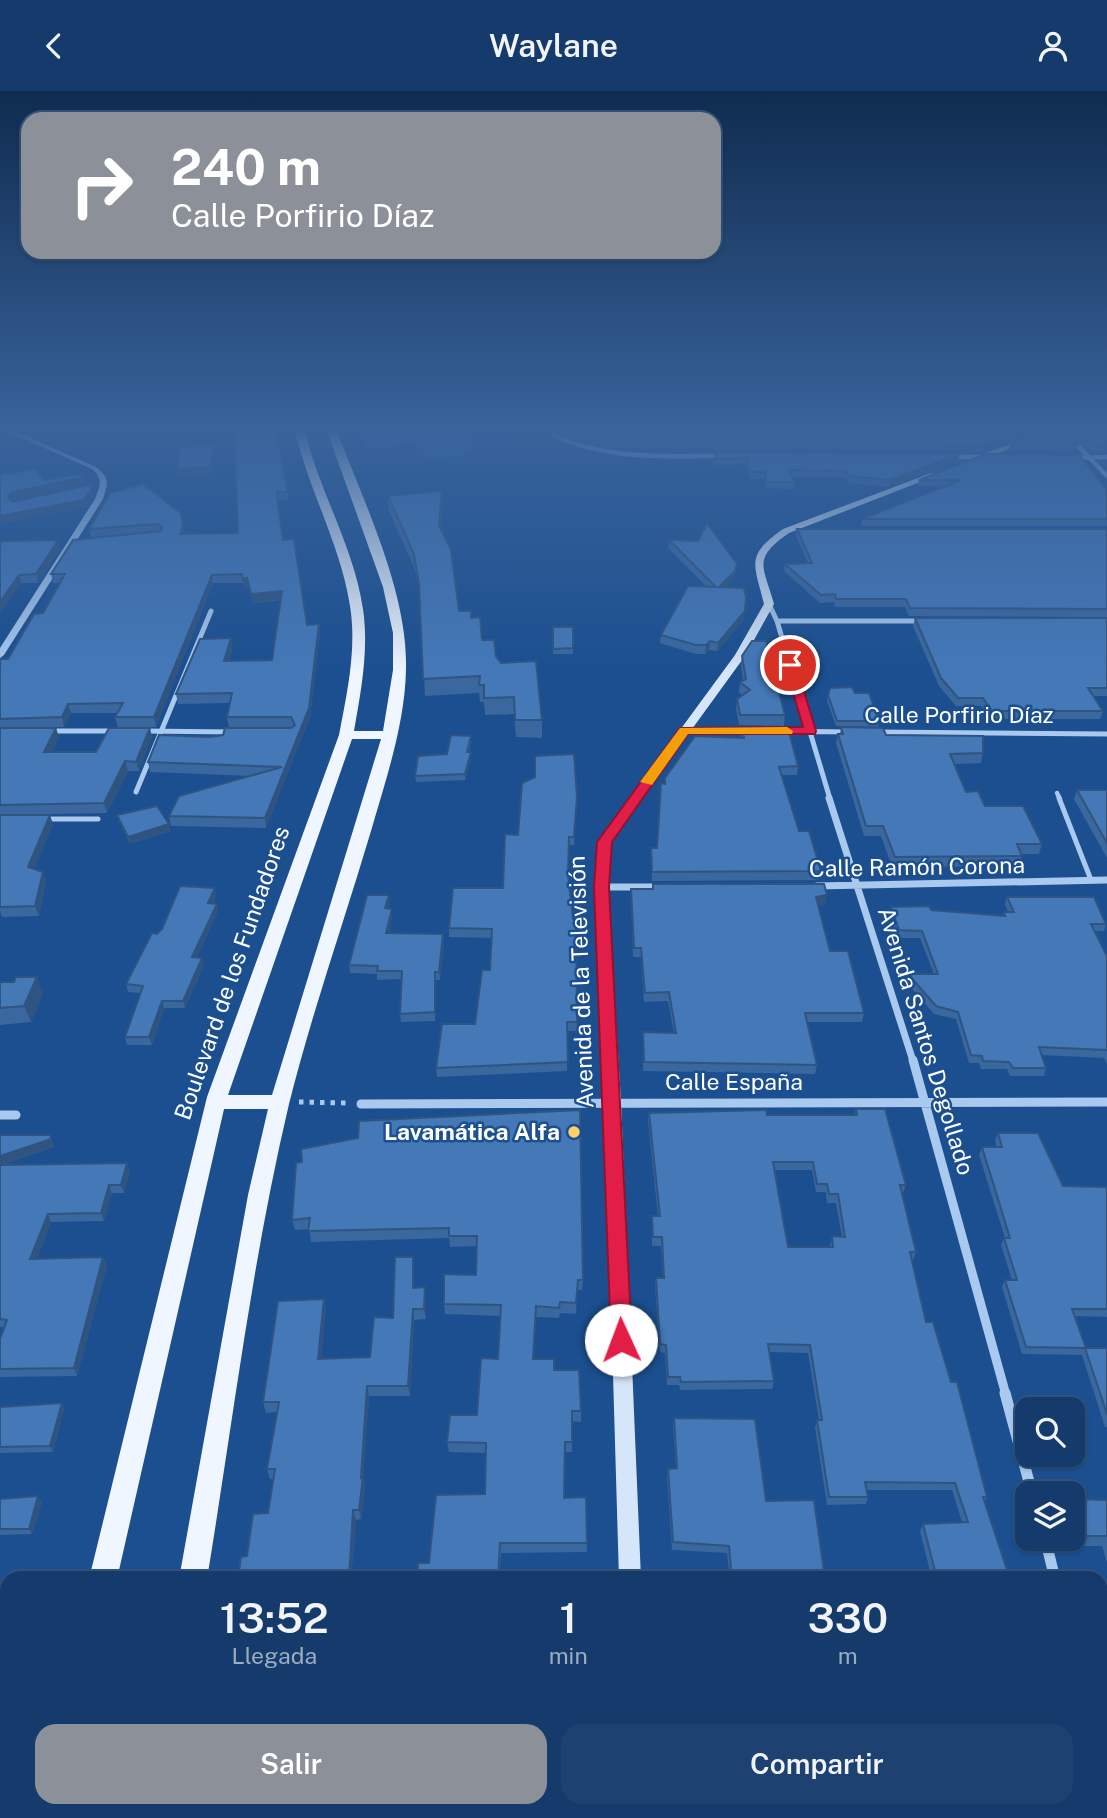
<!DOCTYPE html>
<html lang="es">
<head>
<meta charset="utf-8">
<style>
  :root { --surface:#143b6b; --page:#1d4271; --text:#f1f3f6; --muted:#9dadc1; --line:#33557e; --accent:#8c9099 }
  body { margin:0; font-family:"Public Sans",sans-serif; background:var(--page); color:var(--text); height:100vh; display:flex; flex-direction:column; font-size:26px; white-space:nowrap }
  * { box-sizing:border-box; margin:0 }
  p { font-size:23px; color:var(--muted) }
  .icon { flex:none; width:38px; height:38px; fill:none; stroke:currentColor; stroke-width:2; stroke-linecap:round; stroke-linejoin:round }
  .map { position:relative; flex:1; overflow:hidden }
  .side { position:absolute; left:0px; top:1480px; width:1108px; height:247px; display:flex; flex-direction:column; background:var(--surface); border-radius:21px 21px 0 0; box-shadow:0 2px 5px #0004,0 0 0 2px var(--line) }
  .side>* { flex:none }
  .banner { position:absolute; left:21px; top:21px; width:700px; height:147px; border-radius:21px; box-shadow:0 2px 5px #0004,0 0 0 2px var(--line); background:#8c9099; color:#fff; overflow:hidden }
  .buttons { position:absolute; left:1015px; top:1306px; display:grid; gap:14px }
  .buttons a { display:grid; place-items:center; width:70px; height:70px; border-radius:14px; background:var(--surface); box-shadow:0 2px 5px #0004,0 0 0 2px var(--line); font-size:35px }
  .pin { position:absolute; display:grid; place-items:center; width:60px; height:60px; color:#fff; margin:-30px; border:4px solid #fff; border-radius:50%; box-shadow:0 2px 7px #0007 }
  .me { position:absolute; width:77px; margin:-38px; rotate:358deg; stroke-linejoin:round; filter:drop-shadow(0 0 5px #0008) }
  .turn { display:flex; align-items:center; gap:24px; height:147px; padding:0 35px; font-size:32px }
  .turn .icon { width:91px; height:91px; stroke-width:2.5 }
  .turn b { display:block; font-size:49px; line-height:60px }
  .eta { display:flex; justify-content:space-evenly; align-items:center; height:119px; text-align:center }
  .eta b { font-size:42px; font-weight:600; line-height:49px }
  .action { display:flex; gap:14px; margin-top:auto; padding:14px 35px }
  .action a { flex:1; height:80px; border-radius:21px; background:var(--accent); color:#fff; font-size:28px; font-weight:600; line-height:80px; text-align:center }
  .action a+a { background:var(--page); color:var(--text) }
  header { display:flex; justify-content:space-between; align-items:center; height:91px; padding:0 35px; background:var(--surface); font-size:32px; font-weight:600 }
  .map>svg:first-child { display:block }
  .green { fill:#2e69ad }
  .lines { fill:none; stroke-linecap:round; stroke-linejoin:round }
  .path { stroke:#a9c9ee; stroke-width:5; stroke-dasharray:4.5 6; stroke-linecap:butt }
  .service-far1 { stroke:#a9c9ee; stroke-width:4.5 }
  .service { stroke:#a9c9ee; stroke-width:5 }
  .minor-far4 { stroke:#a9c9ee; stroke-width:4.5 }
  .minor-far3 { stroke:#a9c9ee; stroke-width:5 }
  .minor-far2 { stroke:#a9c9ee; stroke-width:7 }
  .minor-far1 { stroke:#a9c9ee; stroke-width:9 }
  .minor { stroke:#a9c9ee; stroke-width:11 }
  .tertiary { fill:#a9c9ee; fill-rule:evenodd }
  .secondary { fill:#d6e6fa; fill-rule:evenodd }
  .primary { fill:#f0f6ff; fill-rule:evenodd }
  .wall { fill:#3a679d; fill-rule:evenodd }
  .shaded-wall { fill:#305480 }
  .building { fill:#4478b7; stroke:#305480; stroke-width:2; fill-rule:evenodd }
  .route { fill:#e11d48; stroke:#92132f; stroke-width:2 }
  .slow { fill:#f59e0b }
  .poi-dot { fill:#ffd166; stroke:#1b4f8f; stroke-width:2.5 }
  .labels { text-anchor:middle; stroke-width:5; stroke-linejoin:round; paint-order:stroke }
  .street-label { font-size:23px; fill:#fff; stroke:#1b4f8f }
  .poi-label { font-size:23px; font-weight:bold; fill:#fff; stroke:#1b4f8f; text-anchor:end }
</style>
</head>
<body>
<header><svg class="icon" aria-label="back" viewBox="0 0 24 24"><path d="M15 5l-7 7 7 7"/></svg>Waylane<svg class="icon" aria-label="person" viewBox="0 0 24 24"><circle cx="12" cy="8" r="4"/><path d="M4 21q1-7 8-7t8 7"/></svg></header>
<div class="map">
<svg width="1107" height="1727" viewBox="0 0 1107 1727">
  <rect width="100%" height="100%" fill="#1b4f8f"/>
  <path class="green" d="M352 340H472L471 363 430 368 416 353 365 358 359 343Z"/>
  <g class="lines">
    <path class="path" d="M299 1011 347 1012"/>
    <path class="service-far1" d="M1057 702 1060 708"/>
    <path class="service" d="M1059 707 1091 789
      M45 728H98"/>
    <path class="minor-far4" d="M552 340 553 344C607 369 663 365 721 365
      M950 366H984
      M1073 367 1107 366"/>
    <path class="minor-far3" d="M769 513 777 530 830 708
      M777 530H921
      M684 639 749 640
      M48 640H117
      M143 640 232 641
      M779 640 847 641
      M877 641 1107 643
      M136 701 211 520"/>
    <path class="minor-far2" d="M829 707 913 970
      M817 795 1107 789
      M601 796H662"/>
    <path class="minor-far1" d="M913 969 1006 1304
      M361 1013 1107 1011
      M0 1024H16"/>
    <path class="minor" d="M1005 1302 1032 1402
      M1045 1447 1055 1488
      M1101 1656 1107 1679"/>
    <path class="tertiary" d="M6 340H15L96 376C110 387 108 392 103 408L4 564 0 567V557L95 408C100 394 104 389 92 378Z
      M1060 340H1067L1107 382V388Z"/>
    <path class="secondary" d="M1044 340H1055L976 371 969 369Z
      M931 382 938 384 789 442C752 468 763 474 774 513L745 565 610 751 608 796 621 1010 641 1488H619L605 1010 594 796 598 751 735 564 764 513C754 472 745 465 783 438Z
      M626 1720H650L651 1727H627Z"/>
    <path class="primary" d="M295 340H305C319 400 354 456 363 518 369 559 361 600 354 640H383L393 579V542L383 496 327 340H337C364 412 408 501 406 578 405 633 386 688 371 740 344 831 312 921 289 1013 252 1169 233 1330 207 1488H179L248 1104 268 1018H224L117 1488H89L207 1006 339 644C347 602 357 558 350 515 341 455 309 400 295 340ZM352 648H381L272 1004H228Z
      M35 1720H66V1727H34Z
      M138 1720H169L168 1727H136Z"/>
  </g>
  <path class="wall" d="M36 340H46L47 345Z
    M234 340 282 345H277L289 408 278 409 283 449 307 534 319 533 320 542 310 626 266 737 171 735 169 725 252 685 150 681 148 671 210 646 292 636H229L227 626 230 612 178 613 176 603 233 556 229 570 272 569 281 509 253 512 249 496H244V492H213L156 636H118L115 626 118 622H71L64 636 32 637 59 646 52 661H96L152 646 139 680H128L107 722 0 724V568H8L43 522 60 492H53L51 483 142 442 91 446 89 438 183 430 184 443 238 442Z
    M559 340H1036L983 360 601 357 579 352Z
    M1070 340H1107V360H1090Z
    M1011 353H1078L1076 360H1009Z
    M715 361 958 370 889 396 848 392 846 387 792 386 794 391V398L765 397 764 388H750L746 373 715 374Z
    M986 363 1107 399V435H861L862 428 944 395H918L919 389Z
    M388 405 443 415 441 438 459 520 471 527 482 549 496 565 542 629V647L516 646 514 623 485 624 484 611H480L479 602 425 605 420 505 415 479 389 420Z
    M797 438H1107V526L909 525 905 516H835L834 511 820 512 784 480 785 473 808 472 796 445Z
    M669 449 737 473 734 488 726 496 744 528 717 560 709 559 705 563H696L660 552 661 544 707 496 668 457Z
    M0 450 60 458 38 492H21L0 523Z
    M915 527H1107V605H1093L1103 620 1100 628H990L981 615H956L939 595 913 535Z
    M553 536 573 557V563H553Z
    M742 565 785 624 784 635 739 634 736 618 737 608 742 604 739 601 740 591 743 589 741 575Z
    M855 602 879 630 878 636 836 635 827 610 828 604Z
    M841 636 983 662 981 672 954 673 966 701 985 715 1042 753 1039 763H1021L1022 765 1019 775 892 776 881 745H864L836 652 838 643H840Z
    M742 637 798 675 797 684H782L799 740 821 780 819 789 652 790 651 757H657L665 693 741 647Z
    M471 645V651L469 661 471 668 465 689 416 691 415 685Z
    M535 686 577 706 574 754H569L568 786 573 828H576L577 940H567V980L437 986 436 977 475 933 490 879 492 847 449 846V837L503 797Z
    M1077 699H1107V767L1074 708Z
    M0 724 53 733 34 778 43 781 46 790 39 825 2 826 0 820Z
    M117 724 171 740 130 753 119 730Z
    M215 797 216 804 213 812 217 813 218 820 197 866 204 874 185 917H164L152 954H127L125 946 140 902 128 901 126 893 157 843Z
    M631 798 826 813 818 814 830 860 864 922 862 931H807L817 974 815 983 643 980V941L674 942 668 910 644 911 641 866H633Z
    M1007 806 1106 833 1104 840H1095L1107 865V973L1104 967 1041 964 1046 977 1044 985H1010L1007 978H981L979 972H969L956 928 934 923 906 891 908 883H934L920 847H898L889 823 891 816 1002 824 1004 821H1008L1005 813Z
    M390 812 388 817 392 818V826L389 842 443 843 444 851 440 889H436L435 930 401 931 400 923 402 888 377 889V883L350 882 349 874Z
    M0 891 43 902 31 931 0 934Z
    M856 1018 906 1094 903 1102H902L916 1161 913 1169H912L926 1231 987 1406 984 1412 1010 1488H932L920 1440 923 1433 962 1431 952 1399H867L868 1406 866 1413 827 1414 815 1337 817 1329H819L808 1262 769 1261 774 1290 772 1298 680 1299 679 1294H667L665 1262 660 1261 655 1195 656 1187H663L661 1155H652V1125H658L648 1030 649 1022 767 1024H854ZM775 1079H812L816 1101H826L827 1112H836L842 1146 832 1145 830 1156H788Z
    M998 1042 1063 1095 1107 1096V1226L1075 1225 1086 1257H1107V1336H1105L1082 1264 1022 1263 1002 1196 1005 1189H1012L1001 1154 1004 1147H1005L979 1064 982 1056H997L995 1050Z
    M0 1044H50L54 1056 1 1074 127 1072 130 1080 124 1102H112L104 1130 51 1131 37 1168 103 1166 107 1174 77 1285 0 1286V1248L4 1236H0Z
    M302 1071 583 1189 582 1199H577L576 1223 560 1222 559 1227 536 1226 533 1268 554 1279 581 1320V1331L572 1330V1361H565L564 1407 587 1452V1461L501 1462 499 1488H417L485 1403 486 1362 449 1361 447 1351 477 1324 498 1268 500 1225 445 1223 444 1213 476 1184 477 1155 450 1156 449 1147 311 1151 309 1138 295 1139 292 1129Z
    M414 1177V1197L426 1207V1228L414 1229 410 1305H369L363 1386 365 1396 361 1428 356 1429 351 1488H238L247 1465 268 1422 274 1388H270L267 1378 277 1321 266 1322 263 1311 324 1208 326 1218 321 1268 370 1266 393 1227Z
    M62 1312 64 1318 53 1361 0 1362V1316Z
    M674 1327 766 1410 825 1488H730L727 1462 672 1459 667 1386 668 1378 676 1377 673 1335Z
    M0 1408 42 1411 32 1443 0 1444Z
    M1073 1408 1107 1409V1472L1102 1455H1077L1073 1439Z
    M206 1720H379L366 1721 365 1727H343L344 1721 265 1725Z
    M719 1720H791V1727H723Z
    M875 1720H1068L1069 1727H1021L1020 1723 974 1721 975 1727H876Z"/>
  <path class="shaded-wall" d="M276 340H282V345H277Z
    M1022 340H1036L983 360 984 354Z
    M215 353 216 361 211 383 178 386 177 378Z
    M959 363 958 370 889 396 890 389Z
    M83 386 85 393 13 410 10 414 8 406 11 402Z
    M92 397 93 405 86 417 0 433V425Z
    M442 400 443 415 440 449 439 434Z
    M181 422 183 430 184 443H180Z
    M58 449 60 458 38 492 36 483Z
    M737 473 734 488 718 504 719 496Z
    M19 484 21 492 0 523V511Z
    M212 484 213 492 156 636 154 626Z
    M247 487 249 496H244L243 488Z
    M282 500 284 508 253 512 251 503Z
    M745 520 744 528 717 560 718 552Z
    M319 533 320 542 310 626 266 737 265 727 309 617Z
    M231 547 233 556 226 579 224 570Z
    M710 550 709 559 705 563 706 554Z
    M68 613 71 622 64 636 62 626Z
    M56 637 59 646 47 671 44 661Z
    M150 637 152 646 139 680 136 671Z
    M471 661V668L465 689V683Z
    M125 670 128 680 107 722 104 712Z
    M50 724 53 733 31 786 28 776Z
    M169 733 171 740 130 753 128 746Z
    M43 781 46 790 39 825 35 815Z
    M215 797 216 804 210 819 208 812Z
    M389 804 390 812 386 825 385 817Z
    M827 804 826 813 814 815 816 806Z
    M217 813 218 820 194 874 192 866Z
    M392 818V826L387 850 386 842Z
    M443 843 444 851 440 889 439 881Z
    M202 867 204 874 185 917 183 910Z
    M37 886 43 902 31 931 24 915Z
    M162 910 164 917 152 954 149 946Z
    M50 1044 54 1056 0 1074V1065Z
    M127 1072 130 1080 124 1102 121 1094Z
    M109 1094 112 1102 104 1130 101 1122Z
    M48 1123 51 1131 34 1176 30 1168Z
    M103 1166 107 1174 77 1285 74 1277Z
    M413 1166 414 1177V1208L413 1197Z
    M425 1196 426 1207V1228L424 1218Z
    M324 1208 326 1218 320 1278 318 1268Z
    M413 1218 414 1229 410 1305 408 1295Z
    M367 1295 369 1305 363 1387 365 1396 361 1428 359 1419Z
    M62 1312 64 1318 53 1361 50 1355Z
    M38 1405 42 1411 32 1443 29 1438Z
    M353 1419 356 1429 351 1488H349Z
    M261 1720H263L265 1727H260Z
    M363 1720H365V1727H362Z"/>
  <path class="building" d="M234 340H276L288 401H277V405L283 449 294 448 307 534 319 533 309 617 265 727 169 725 179 705 282 676 148 671 159 644 210 646 223 644 225 637H291L295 634 291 626H227L232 602 176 603 200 548 231 547 224 570 272 569 282 500 251 503 247 487 243 488 242 483 212 484 154 626H115L123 612 68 613 62 626 0 628V568H8L34 523 43 522 65 483H51L73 449 161 440 162 436 157 433 89 438 110 402 143 393 181 422 183 435 180 443 238 442Z
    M569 340H1022L984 354 601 351 579 346Z
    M1042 340H1066L1078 353H1011Z
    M1077 340H1107V354H1091Z
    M215 353 210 376 177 378 179 356Z
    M715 361 959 363 890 389 849 385 847 380 790 379 794 391H766L765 381H750L747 367 715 368Z
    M986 363 1079 364 1107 399V428H862L961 389H919Z
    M36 378 44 389 80 383 83 386 11 402 8 406 12 411 89 394 92 397 84 409 0 425V384Z
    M442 400 439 434 451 459 459 520H471V527L480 526 482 549H494L496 565 501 572 536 570 542 629H515L514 606 484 607V594H479L480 585 423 588 419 493 414 463 388 405Z
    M707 432 737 473 735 480 719 496 744 497 746 506 745 520 718 552 710 550 706 554H696L661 544 688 495 716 496 669 449 698 450Z
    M797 438H1107V518L910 517 906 508H836L835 503 821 504 785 473 812 472Z
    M58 449 36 483 19 484 0 511V450Z
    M915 527H1107V597H1088L1103 620H992L983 607H958L941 587Z
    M553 536H573V557L553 558Z
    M752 550H766L785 624H740L737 608 750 599 740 591 746 588 742 565Z
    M852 596 855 602H869L879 630H837L828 604 830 597Z
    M841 636 883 637 886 644 983 645V662L950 663 966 701 978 700 985 715H1023L1042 753H1017L1022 765 895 766 883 735H866L838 643H843Z
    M0 637H56L44 661H96L109 637H150L136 671 125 670 104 712 0 714Z
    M742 637H788L798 675 779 676 799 740H809L821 780 652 781 651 757H657L661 692 665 693V687L695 645 744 647Z
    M451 644 471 645 467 661H471L465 683 415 685 418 665 447 663Z
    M574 663 577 706 574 746H569L568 784 573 828H576L577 931H567L568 971 436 977 442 933H475L482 879H490L492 838 449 837 453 797H503L505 743 518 744 522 692 535 686V665Z
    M1077 699H1107V752Z
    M157 715 169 733 128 746 117 724Z
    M0 724H50L28 776 43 781 35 815 0 816Z
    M653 793H824L827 804 816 806 830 860H848L864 922H805L817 974 644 971 643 941 676 942 669 901 645 902 641 857H634L631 798H653Z
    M180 795 215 797 208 812 217 813 192 866 202 867 183 910H162L149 946H125L143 895 126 893 152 842 157 843 162 838Z
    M367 804H389L385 817 392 818 386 842 443 843 439 881H435V921L400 923 402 880H377L378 875 349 874Z
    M1007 806H1094L1106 833H1091L1107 865V959L1039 956 1046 977H1013L1009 971 983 970 982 965 971 964 958 921 936 915 908 883H938L922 840 899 839 891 816 929 815 931 819 1005 825 1004 821H1014Z
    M16 886H37L24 915 0 917V891H14Z
    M856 1018H885L906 1094H900L916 1161H910L926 1231H933L951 1291H957L987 1406H983L1010 1488H937L923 1433 968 1431 955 1392 865 1391 868 1406H829L817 1329H822L810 1254 768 1253 774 1290 681 1291 680 1286H668L666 1254 660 1253 656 1187H664L662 1146H653L652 1125H660L649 1022 766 1019 767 1024H857ZM773 1071H813L817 1093H827L829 1103H838L845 1146 832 1145 833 1156H788Z
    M580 1019 583 1189H578L576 1212 560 1211 559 1217 536 1215 533 1268H554V1279H579L581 1320H572V1351H565L564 1407 586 1406 587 1452H500L498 1488H417L418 1472H429L436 1404 485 1403 486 1352 447 1351 450 1324H477L481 1267 498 1268 501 1214 444 1213V1183L476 1184 477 1145H449V1137L308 1140 310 1127 292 1129 296 1072 302 1071 301 1058 358 1047 359 1030Z
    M998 1042H1038L1063 1095 1107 1096V1218H1072L1086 1257 1026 1256 1005 1189H1017L1004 1147H1010L982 1056H1002Z
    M0 1044H50L51 1048 0 1065Z
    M127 1072 121 1094H109L101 1122 48 1123 30 1168 103 1166 74 1277 0 1278V1248L7 1229 0 1228V1074Z
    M395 1166H413V1197L425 1196 424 1218H413L408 1295H367L361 1387 363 1386 359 1419H353L349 1488H238L241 1466 247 1465 253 1423 268 1422 275 1378H267L279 1311H263L278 1210 324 1208 318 1268 370 1266 374 1226 393 1227Z
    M1085 1257H1107V1323Z
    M62 1312 50 1355 0 1356V1316Z
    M674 1327 755 1328 766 1410 814 1409 825 1488H732L729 1455 673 1451 668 1378 677 1377Z
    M38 1405 29 1438H0V1408Z
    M1073 1408 1107 1409V1445H1083Z
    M206 1720H261L260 1727H205Z
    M344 1720H363L362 1727H343Z
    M438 1720H565V1727H438Z
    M724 1720H791V1727H727Z
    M879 1720H974L975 1727H880Z
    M1025 1720H1068L1069 1727H1027Z"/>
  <linearGradient id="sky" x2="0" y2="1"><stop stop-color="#0f2b4f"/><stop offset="0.58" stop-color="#39639b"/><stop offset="1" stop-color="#39639b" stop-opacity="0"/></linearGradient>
  <rect width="1107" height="582" fill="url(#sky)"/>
  <path class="route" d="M790 570 796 574 816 640 815 643H688L612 751 609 796 632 1249 629 1255 621 1258 614 1255 611 1249 594 796 597 751 680 637 803 636 785 574Z"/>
  <path class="slow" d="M787 636 793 640 792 643H688L652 694 640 691 680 637Z"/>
  <circle class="poi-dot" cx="574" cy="1041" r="7"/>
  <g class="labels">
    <g class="street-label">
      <text x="959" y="632">Calle Porfirio Díaz</text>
      <text transform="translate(917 776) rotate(-1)" y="8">Calle Ramón Corona</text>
      <text transform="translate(232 882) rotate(-71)" y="8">Boulevard de los Fundadores</text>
      <text transform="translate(581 891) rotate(-92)" y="8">Avenida de la Televisión</text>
      <text transform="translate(926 950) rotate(73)" y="8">Avenida Santos Degollado</text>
      <text x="734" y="999">Calle España</text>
    </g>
    <g class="poi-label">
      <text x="560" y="1049">Lavamática Alfa</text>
    </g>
  </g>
</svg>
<div class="buttons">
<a><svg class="icon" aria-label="search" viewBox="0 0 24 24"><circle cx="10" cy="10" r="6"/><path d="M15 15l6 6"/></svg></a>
<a><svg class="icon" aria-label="layers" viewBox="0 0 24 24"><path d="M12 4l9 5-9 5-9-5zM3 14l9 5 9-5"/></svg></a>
</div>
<div class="pin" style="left:790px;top:574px;background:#d93025"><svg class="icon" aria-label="arrive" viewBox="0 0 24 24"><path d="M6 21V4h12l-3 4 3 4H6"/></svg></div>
<svg class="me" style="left:621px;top:1249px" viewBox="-20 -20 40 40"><circle r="19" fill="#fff"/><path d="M0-13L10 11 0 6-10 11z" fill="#e11d48"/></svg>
<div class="banner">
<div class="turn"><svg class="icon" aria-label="right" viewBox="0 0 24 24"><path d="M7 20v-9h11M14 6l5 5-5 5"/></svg><div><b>240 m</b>Calle Porfirio Díaz</div></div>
</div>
<section class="side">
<div class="eta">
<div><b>13:52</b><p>Llegada</p></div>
<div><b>1</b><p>min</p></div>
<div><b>330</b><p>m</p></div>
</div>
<div class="action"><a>Salir</a><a>Compartir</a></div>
</section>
</div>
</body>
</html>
